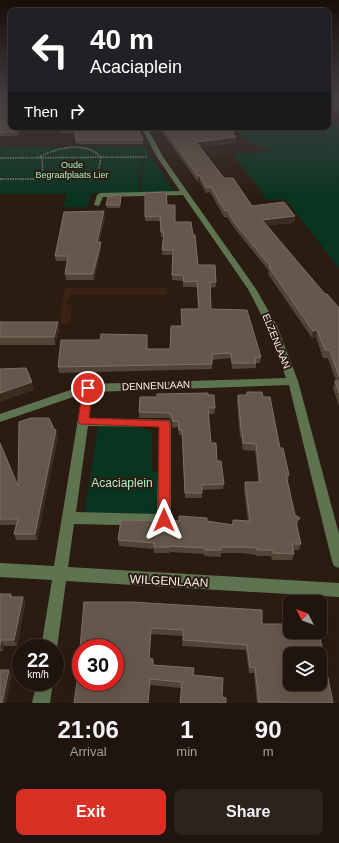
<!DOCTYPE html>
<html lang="en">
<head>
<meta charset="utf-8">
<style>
  :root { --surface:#20150e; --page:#2d221c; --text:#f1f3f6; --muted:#a29f9e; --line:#3d342e; --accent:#d93025 }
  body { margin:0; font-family:Helvetica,sans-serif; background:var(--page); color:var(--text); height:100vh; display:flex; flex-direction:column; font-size:15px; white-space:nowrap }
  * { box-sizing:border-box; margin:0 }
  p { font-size:13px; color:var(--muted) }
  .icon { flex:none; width:22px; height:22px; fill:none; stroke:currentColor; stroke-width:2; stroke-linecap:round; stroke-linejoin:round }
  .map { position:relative; height:703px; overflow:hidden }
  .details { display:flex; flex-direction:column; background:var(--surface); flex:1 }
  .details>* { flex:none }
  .guide { position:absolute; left:8px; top:8px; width:323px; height:122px; border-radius:8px; box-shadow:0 4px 16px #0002,0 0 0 1px var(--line); background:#202124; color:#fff; overflow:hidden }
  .needle { width:26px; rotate:312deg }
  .fabs { position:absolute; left:283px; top:595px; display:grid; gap:8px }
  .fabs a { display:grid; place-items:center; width:44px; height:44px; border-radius:8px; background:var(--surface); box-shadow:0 4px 16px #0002,0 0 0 1px var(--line); font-size:20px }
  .speed { position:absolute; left:12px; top:639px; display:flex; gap:8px; font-size:20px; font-weight:700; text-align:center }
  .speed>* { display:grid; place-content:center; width:52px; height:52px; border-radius:50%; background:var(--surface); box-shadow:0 4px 16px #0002,0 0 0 1px var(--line); line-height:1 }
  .speed small { font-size:10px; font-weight:400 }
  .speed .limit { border:6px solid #d22; background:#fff; color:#111 }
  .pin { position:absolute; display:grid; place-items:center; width:34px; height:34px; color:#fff; margin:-17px; border:2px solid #fff; border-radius:50%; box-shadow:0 1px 4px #0007 }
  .me { position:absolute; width:44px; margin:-22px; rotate:0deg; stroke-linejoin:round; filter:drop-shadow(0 0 3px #0008) }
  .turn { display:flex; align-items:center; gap:14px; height:84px; padding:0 16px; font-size:18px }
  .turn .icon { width:52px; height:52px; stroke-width:2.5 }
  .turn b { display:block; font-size:28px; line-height:34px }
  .then { display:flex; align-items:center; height:38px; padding:0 16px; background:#0003; gap:8px; font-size:15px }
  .eta { display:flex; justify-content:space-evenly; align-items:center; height:68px; text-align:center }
  .eta b { font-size:24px; font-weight:700; line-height:28px }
  .button { display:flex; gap:8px; margin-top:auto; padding:8px 16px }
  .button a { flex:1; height:46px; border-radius:8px; background:var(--accent); color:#fff; font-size:16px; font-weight:700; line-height:46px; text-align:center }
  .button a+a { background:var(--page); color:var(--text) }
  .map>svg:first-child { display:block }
  .built { fill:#382315 }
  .green { fill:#09341f }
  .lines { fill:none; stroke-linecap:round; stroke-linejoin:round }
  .path { stroke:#958880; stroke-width:1.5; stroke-dasharray:1.5 1; stroke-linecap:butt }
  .minor { fill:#5e7350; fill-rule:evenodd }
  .wall { fill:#534438 }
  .shaded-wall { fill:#3b2c20 }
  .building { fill:#65574b; stroke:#7d6f64; fill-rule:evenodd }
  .route { fill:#d93025; stroke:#8d1f18 }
  .labels { text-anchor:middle; stroke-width:4; stroke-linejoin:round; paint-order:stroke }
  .far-park-label { font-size:9px; fill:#a5f1c3; stroke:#2b1c12 }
  .street-label { font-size:10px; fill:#fcf2eb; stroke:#2b1c12 }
  .near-park-label { font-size:12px; fill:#a5f1c3; stroke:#2b1c12 }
  .near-street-label { font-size:12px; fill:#fcf2eb; stroke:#2b1c12 }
</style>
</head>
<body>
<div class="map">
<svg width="339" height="703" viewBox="0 0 339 703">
  <rect width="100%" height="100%" fill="#2b1c12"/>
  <path class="built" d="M65 288H167V295H70V300H68L67 305H72L70 323 60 324 62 306H61Z"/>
  <path class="green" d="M339 124V268L285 199 267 200 233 154 272 151 251 143 237 130 328 127V125Z
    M145 146 150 156H143L138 193H91L88 207H63L67 194H0V147Z
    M144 158H152L175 193H140Z
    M140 425 152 433V471H163L162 517 84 515 98 426Z"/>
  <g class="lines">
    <path class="path" d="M0 158 147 157
      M0 179H97L101 157C84 140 56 148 37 158
      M39 179 43 175 42 158"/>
    <path class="minor" d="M141 127H147L163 157 256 289 277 326 298 381 339 534V568L334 566 332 561 289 385 93 392 89 418 169 420 171 423V520L169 524 164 526 74 524 68 567 339 583V597L66 581 57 648 55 653V648H41L52 580 0 577V563L54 566 82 394 0 422V414L88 384 286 378 267 326 248 289 183 195 103 197 99 206 94 205 97 195 100 193 180 191 157 157ZM88 426 159 427 157 514 76 512Z
      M37 682H53L50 703H32Z"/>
  </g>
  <path class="wall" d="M0 98 22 127 18 136H0Z
    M328 117 332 120 331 124H328Z
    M137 127 143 140V144H76L75 133H61V128Z
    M159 127H228L236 137V143L200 147 224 178 252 206 295 216 294 223 267 225 325 294 339 308V406L333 388 335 381H336L328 358H323L316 337 312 338 268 274 269 271 235 229 227 217H224L210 192 206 193 200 182H198Z
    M121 198 120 208H107L106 205Z
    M167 205 175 222 193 235 198 265 216 282V287L210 288 211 309 261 357 260 363H256V368L232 369 231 358 212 360V369L59 373 58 367 147 349H170L181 326 198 309 197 287H183V281L172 280 173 255H162L163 237H161L160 221H145V217Z
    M105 217 99 242 101 248 94 280H66L65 274 67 261H56L55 256Z
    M0 322 59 330 55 345H0Z
    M247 392 263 397 289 475 288 481 295 515 300 518 298 524 296 525 301 544 299 550H293L294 554 292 560H272L271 556H256V555L242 553H221V557L204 556V554L170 552V553H154V549L119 546 118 540 207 521 232 525 233 520 248 521 244 489 245 482H258L257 468 255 451 243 450 241 437H240L237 401 238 395H246Z
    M215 408 214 414H208L211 443 217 461 224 484 223 489 202 490V498H185L182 435H179L178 427 172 428V422L169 418H139V412Z
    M58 436 37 540H16L14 534 16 525H0V443L18 486Z
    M0 594H11L13 597H23L25 603 17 646H4L3 651H0Z
    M84 602 262 624 333 703H257L254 673H249L246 650 182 646 183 636 151 634 150 658 153 665 193 675 222 697 181 688 150 685 77 682Z"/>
  <path class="shaded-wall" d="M328 108H339V112H328Z
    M19 127H22L18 136 17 132Z
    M234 132V138L236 137V143L196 148V142Z
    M198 176H200V182H198Z
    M104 211 105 217 97 248V242Z
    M295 216 294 223 262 226V220Z
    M101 242V248L94 280 93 274Z
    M58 322 59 330 55 345 54 337Z
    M317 330 316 337 312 338 313 331Z
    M32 382 34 390 0 402V393Z
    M56 430 58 436 37 540 35 534Z
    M300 518 298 524 294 528 296 522Z
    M23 597 25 603 17 646 14 640Z
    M151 628V634L149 664V658Z
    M1 640 4 646 3 651 0 645Z
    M9 670 12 675 6 703H2Z
    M150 679 149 703H148Z"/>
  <path class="building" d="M0 98H11V127H19L17 132H0Z
    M328 98H339V108H328Z
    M328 117 332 120H328Z
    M61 127H137L143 140H76L74 128H61Z
    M163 127H228L234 132 232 133 236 137 196 142 224 178H233L252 206 284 202 295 216 262 220 325 294H327L339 308V377L330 350H325L317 330 313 331 269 267H271L235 223 227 210 225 211 211 187H206L200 176H198Z
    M166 192 167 205H175V222H191L193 235H195L198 265H215L216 282H210L211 309 247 310 261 357 255 358 256 363H232L231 353 212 354V364L58 367 61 340H100L101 334 147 335V349H170L171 326H182L181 309H199L197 281 184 282 183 275H172L173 250H162L164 232H161L160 216 145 217V193Z
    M121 195 120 205H106L108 196Z
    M104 211 97 242H101L93 274H65L68 256H55L64 212Z
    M0 322H58L54 337H0Z
    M26 368 32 382 0 393V369Z
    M335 381H339V393Z
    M247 392H262L263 397H270L280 448H283L289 475H286L295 515 300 518 296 522 301 544H292L294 554 273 553V550H257V548L243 547H221V550H205V548L170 546V547H154V543L118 540 121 520 179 521V516L207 518V521L233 525V520L250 521 245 482H260L258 461 256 444 243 443 242 430H241L238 395H247Z
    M208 393V395H214L215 408H208L211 443H216L217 461H221L224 484 202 485V493H185L182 430H179L178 421 173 422 172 417 169 413 139 412 140 397H157V394Z
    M31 418H49L54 429 56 430 35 534H14L18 519H0V443L18 486 19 422Z
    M0 594H11L10 597H23L14 640H1L0 645Z
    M84 602H132L262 610V624H290V632H319L333 703H285V702H259L255 668 250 667 247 645 183 640V630L151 628 149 658 153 659V665L194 668 193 675 223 678 222 697 226 698V703H180L182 682 150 679 148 703H74L77 682ZM81 648H115V682H81ZM290 654H320V684H290Z
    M0 670H9L2 703H0Z"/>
  <linearGradient id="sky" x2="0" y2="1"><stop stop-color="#180f0a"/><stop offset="0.5" stop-color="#444044"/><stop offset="1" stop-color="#444044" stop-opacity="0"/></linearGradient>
  <rect width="339" height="197" fill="url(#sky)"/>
  <path class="route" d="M88 384 93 388 89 418 168 421 170 423V520L169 524 164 526 160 524 158 520 159 427 80 424 78 422 83 388Z"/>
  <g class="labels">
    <g class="far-park-label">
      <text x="72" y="168">Oude<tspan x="72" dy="10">Begraafplaats Lier</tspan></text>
    </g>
    <g class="street-label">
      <text transform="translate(277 341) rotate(68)" y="4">ELZENLAAN</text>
      <text transform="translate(156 385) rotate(-2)" y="4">DENNENLAAN</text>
    </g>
    <g class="near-park-label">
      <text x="122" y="487">Acaciaplein</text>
    </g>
    <g class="near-street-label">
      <text transform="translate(169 581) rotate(3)" y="4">WILGENLAAN</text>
    </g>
  </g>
</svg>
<div class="fabs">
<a><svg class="needle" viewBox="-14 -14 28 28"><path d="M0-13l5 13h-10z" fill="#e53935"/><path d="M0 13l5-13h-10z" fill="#a29f9e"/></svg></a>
<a><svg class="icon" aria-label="layers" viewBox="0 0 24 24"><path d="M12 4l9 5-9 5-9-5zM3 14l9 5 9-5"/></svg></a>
</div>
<div class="speed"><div>22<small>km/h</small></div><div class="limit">30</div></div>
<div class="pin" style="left:88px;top:388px;background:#d93025"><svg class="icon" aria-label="arrive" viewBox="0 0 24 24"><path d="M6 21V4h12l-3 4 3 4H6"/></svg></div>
<svg class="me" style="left:164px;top:520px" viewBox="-20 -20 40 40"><path d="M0-17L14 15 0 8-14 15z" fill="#d93025" stroke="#fff" stroke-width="4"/></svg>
<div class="guide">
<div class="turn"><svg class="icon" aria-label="left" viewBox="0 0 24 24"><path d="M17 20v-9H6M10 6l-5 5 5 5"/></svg><div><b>40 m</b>Acaciaplein</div></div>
<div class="then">Then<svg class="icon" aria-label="right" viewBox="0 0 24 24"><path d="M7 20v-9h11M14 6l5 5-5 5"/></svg></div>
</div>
</div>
<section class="details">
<div class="eta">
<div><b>21:06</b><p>Arrival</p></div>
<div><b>1</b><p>min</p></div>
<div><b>90</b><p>m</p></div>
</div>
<div class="button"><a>Exit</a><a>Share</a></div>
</section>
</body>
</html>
